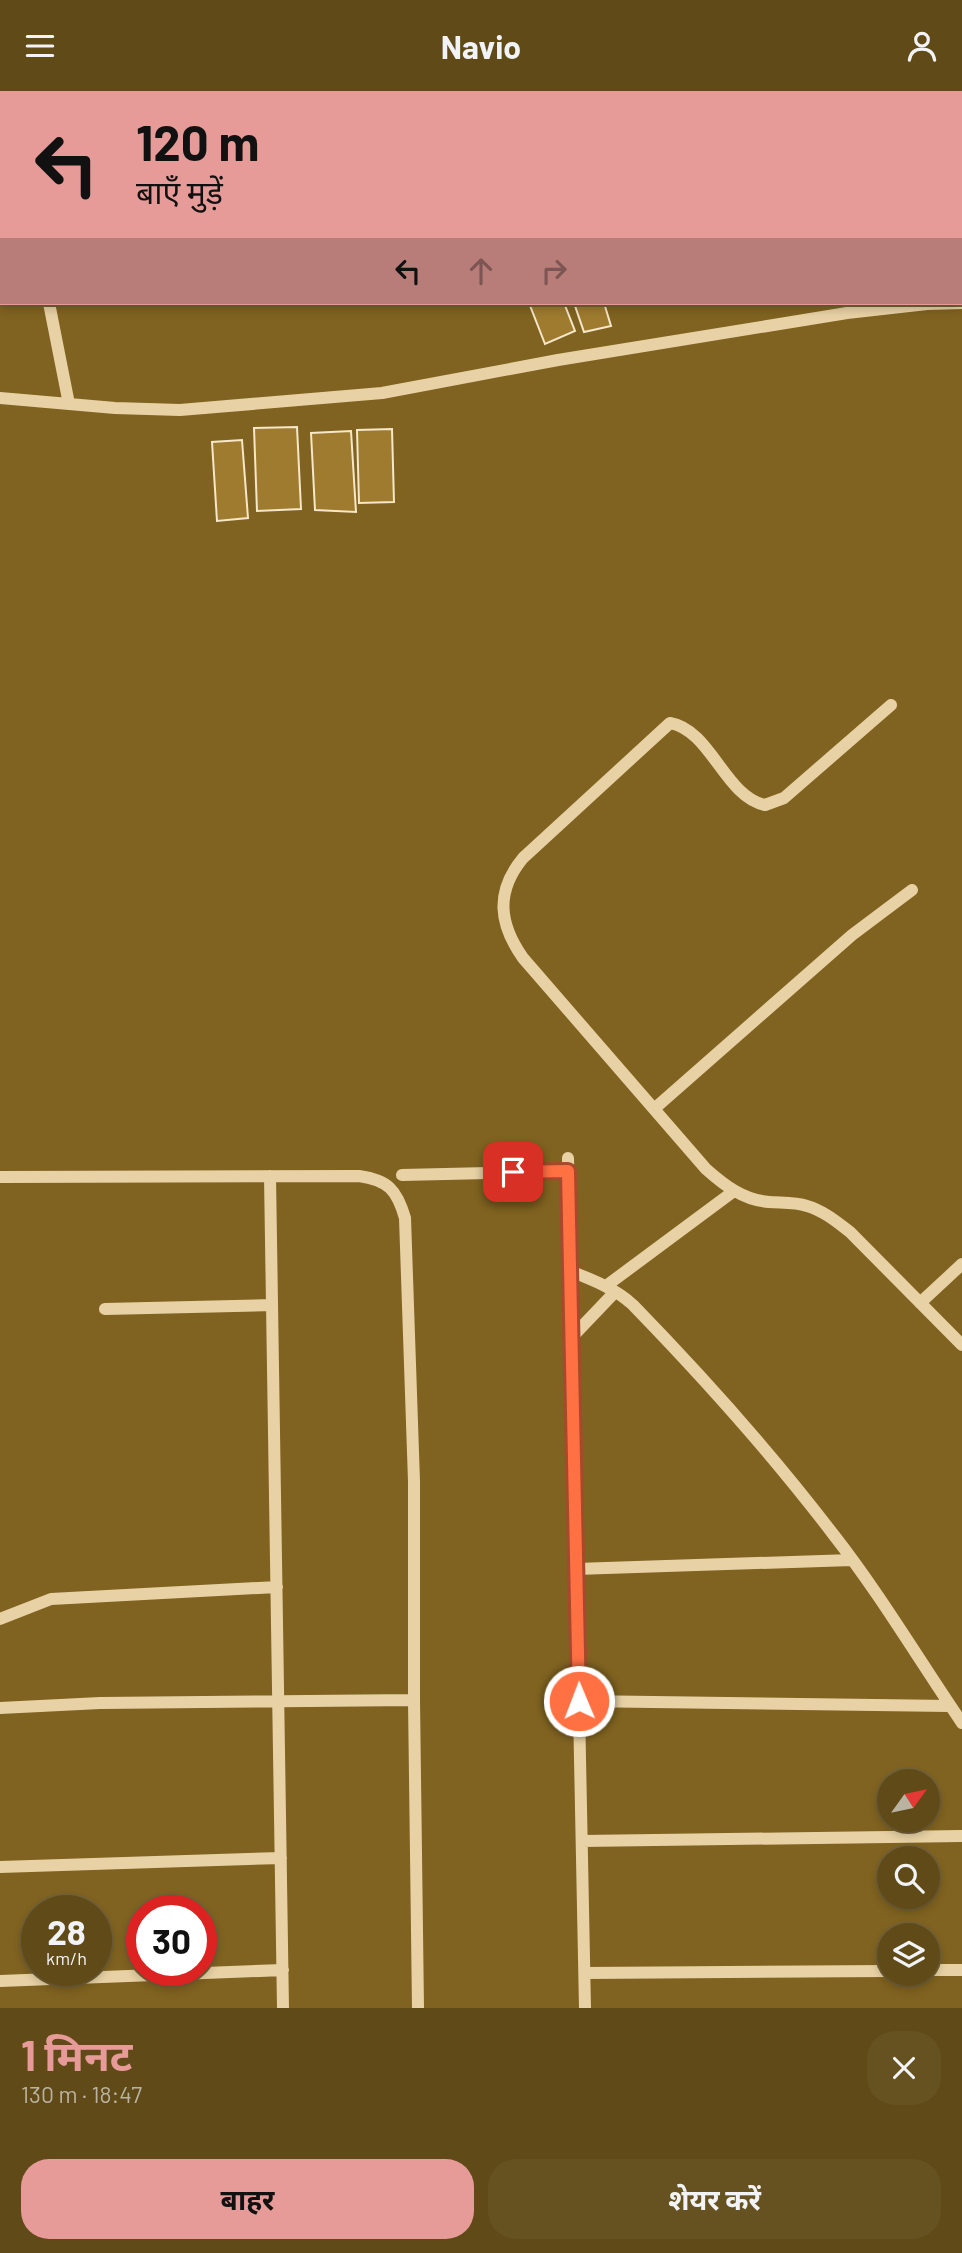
<!DOCTYPE html>
<html lang="hi">
<head>
<meta charset="utf-8">
<style>
  :root { --surface:#604a18; --page:#665121; --text:#f1f3f6; --muted:#bab3a2; --line:#746237; --accent:#e69b98 }
  body { margin:0; font-family:Barlow,"Noto Sans Devanagari",sans-serif; background:var(--page); color:var(--text); height:100vh; display:flex; flex-direction:column; font-size:26px; white-space:nowrap }
  * { box-sizing:border-box; margin:0 }
  p { font-size:23px; color:var(--muted) }
  .icon { flex:none; width:38px; height:38px; fill:none; stroke:currentColor; stroke-width:2; stroke-linecap:round; stroke-linejoin:round }
  .map { position:relative; height:1917px; overflow:hidden }
  .panel { display:flex; flex-direction:column; background:var(--surface); flex:1 }
  .panel>* { flex:none }
  .hud { position:absolute; left:0px; top:0px; width:962px; height:214px; box-shadow:0 4px 10px #0003,0 0 0 2px var(--line); background:#e69b98; color:#111; overflow:hidden }
  .needle { width:46px; rotate:57deg }
  .fabs { position:absolute; left:877px; top:1678px; display:grid; gap:14px }
  .fabs a { display:grid; place-items:center; width:63px; height:63px; border-radius:50%; background:var(--surface); box-shadow:0 4px 10px #0003,0 0 0 2px var(--line); font-size:35px }
  .speed { position:absolute; left:21px; top:1804px; display:flex; gap:14px; font-size:35px; font-weight:700; text-align:center }
  .speed>* { display:grid; place-content:center; width:91px; height:91px; border-radius:50%; background:var(--surface); box-shadow:0 4px 10px #0003,0 0 0 2px var(--line); line-height:1 }
  .speed small { font-size:18px; font-weight:400 }
  .speed .limit { border:10px solid #d22; background:#fff; color:#111 }
  .pin { position:absolute; display:grid; place-items:center; width:60px; height:60px; color:#fff; margin:-30px; border-radius:14px; box-shadow:0 4px 10px #0006 }
  .me { position:absolute; width:77px; margin:-38px; rotate:359deg; stroke-linejoin:round; filter:drop-shadow(0 0 5px #0008) }
  .turn { display:flex; align-items:center; gap:24px; height:147px; padding:0 21px; font-size:32px }
  .turn .icon { width:91px; height:91px; stroke-width:2.5 }
  .turn b { display:block; font-size:49px; line-height:60px }
  .lanes { display:flex; align-items:center; height:66px; padding:0 21px; background:#0003; justify-content:center; gap:35px; direction:ltr }
  .lanes .off { opacity:.35 }
  .round { display:grid; place-items:center; flex:none; width:74px; height:74px; border-radius:28px; background:var(--page) }
  .overview { display:flex; align-items:center; justify-content:space-between; height:119px; padding:0 21px }
  h1 { font-size:42px; font-weight:700; line-height:52px; color:var(--accent) }
  .button { display:flex; gap:14px; margin-top:auto; padding:14px 21px }
  .button a { flex:1; height:80px; border-radius:28px; background:var(--accent); color:#111; font-size:28px; font-weight:700; line-height:80px; text-align:center }
  .button a+a { background:var(--page); color:var(--text) }
  header { display:flex; justify-content:space-between; align-items:center; height:91px; padding:0 21px; background:var(--surface); font-size:32px; font-weight:700 }
  .map>svg:first-child { display:block }
  .building { fill:#9e7b2f; stroke:#f6e7c9; stroke-width:2 }
  .lines { fill:none; stroke-linecap:round; stroke-linejoin:round }
  .minor { stroke:#e8d2a5; stroke-width:12 }
  .route-casing { stroke:#a6492c; stroke-width:18 }
  .route { stroke:#ff7043; stroke-width:12 }
</style>
</head>
<body>
<header><svg class="icon" aria-label="menu" viewBox="0 0 24 24"><path d="M4 6h16M4 12h16M4 18h16"/></svg>Navio<svg class="icon" aria-label="person" viewBox="0 0 24 24"><circle cx="12" cy="8" r="4"/><path d="M4 21q1-7 8-7t8 7"/></svg></header>
<div class="map">
<svg width="962" height="1917" viewBox="0 0 962 1917">
  <rect width="100%" height="100%" fill="#806320"/>
  <path class="building" d="M897 0H947V2H898Z
    M529 212H564L575 240 545 253Z
    M574 212H604L611 235 584 241Z
    M297 336 301 418 257 420 254 337Z
    M392 338 394 411 359 412 357 339Z
    M351 340 356 421 315 419 311 342Z
    M242 349 248 427 217 430 212 351Z"/>
  <g class="lines">
    <path class="minor" d="M696 0 697 2
      M961 4 962 3
      M0 108 2 111
      M49 212 69 313
      M0 307 115 317 180 319 382 302 558 269 847 222 927 213 962 212
      M891 614 784 707 765 714C725 706 711 639 670 632L523 767C495 801 499 833 523 867L706 1078C724 1094 743 1109 769 1111 782 1112 795 1111 807 1115 824 1120 837 1131 850 1141L962 1254
      M654 1018 852 844 912 799
      M568 1067 585 1917
      M402 1084 568 1080
      M270 1085 283 1917
      M0 1086 359 1085C388 1089 397 1099 405 1127L414 1390V1609L418 1917
      M570 1180C593 1189 616 1198 633 1214 703 1286 772 1363 833 1443 880 1503 919 1569 962 1632
      M606 1195 734 1100
      M920 1212 962 1173
      M105 1218 272 1214
      M572 1246 614 1202
      M576 1478 852 1469
      M0 1528 51 1508 277 1496
      M579 1610 950 1615
      M0 1617 100 1612 414 1609
      M582 1750 962 1745
      M0 1776 281 1767
      M928 1879H962
      M585 1882 889 1880
      M0 1890 283 1879"/>
  </g>
  <g class="lines">
    <defs>
      <path id="route" d="M513 1081 568 1080 579 1610"/>
    </defs>
    <use href="#route" class="route-casing"/>
    <use href="#route" class="route"/>
  </g>
</svg>
<div class="fabs">
<a><svg class="needle" viewBox="-14 -14 28 28"><path d="M0-13l5 13h-10z" fill="#e53935"/><path d="M0 13l5-13h-10z" fill="#bab3a2"/></svg></a>
<a><svg class="icon" aria-label="search" viewBox="0 0 24 24"><circle cx="10" cy="10" r="6"/><path d="M15 15l6 6"/></svg></a>
<a><svg class="icon" aria-label="layers" viewBox="0 0 24 24"><path d="M12 4l9 5-9 5-9-5zM3 14l9 5 9-5"/></svg></a>
</div>
<div class="speed"><div>28<small>km/h</small></div><div class="limit">30</div></div>
<div class="pin" style="left:513px;top:1081px;background:#d93025"><svg class="icon" aria-label="arrive" viewBox="0 0 24 24"><path d="M6 21V4h12l-3 4 3 4H6"/></svg></div>
<svg class="me" style="left:579px;top:1610px" viewBox="-20 -20 40 40"><circle r="17" fill="#ff7043" stroke="#fff" stroke-width="3"/><path d="M0-11L8 9 0 5-8 9z" fill="#fff"/></svg>
<div class="hud">
<div class="turn"><svg class="icon" aria-label="left" viewBox="0 0 24 24"><path d="M17 20v-9H6M10 6l-5 5 5 5"/></svg><div><b>120 m</b>बाएँ मुड़ें</div></div>
<div class="lanes"><svg class="icon" aria-label="left" viewBox="0 0 24 24"><path d="M17 20v-9H6M10 6l-5 5 5 5"/></svg><svg class="icon off" aria-label="ahead" viewBox="0 0 24 24"><path d="M12 20V5M6 11l6-6 6 6"/></svg><svg class="icon off" aria-label="right" viewBox="0 0 24 24"><path d="M7 20v-9h11M14 6l5 5-5 5"/></svg></div>
</div>
</div>
<section class="panel">
<div class="overview"><div><h1>1 मिनट</h1><p>130 m · 18:47</p></div><a class="round"><svg class="icon" aria-label="close" viewBox="0 0 24 24"><path d="M6 6l12 12M18 6L6 18"/></svg></a></div>
<div class="button"><a>बाहर</a><a>शेयर करें</a></div>
</section>
</body>
</html>
